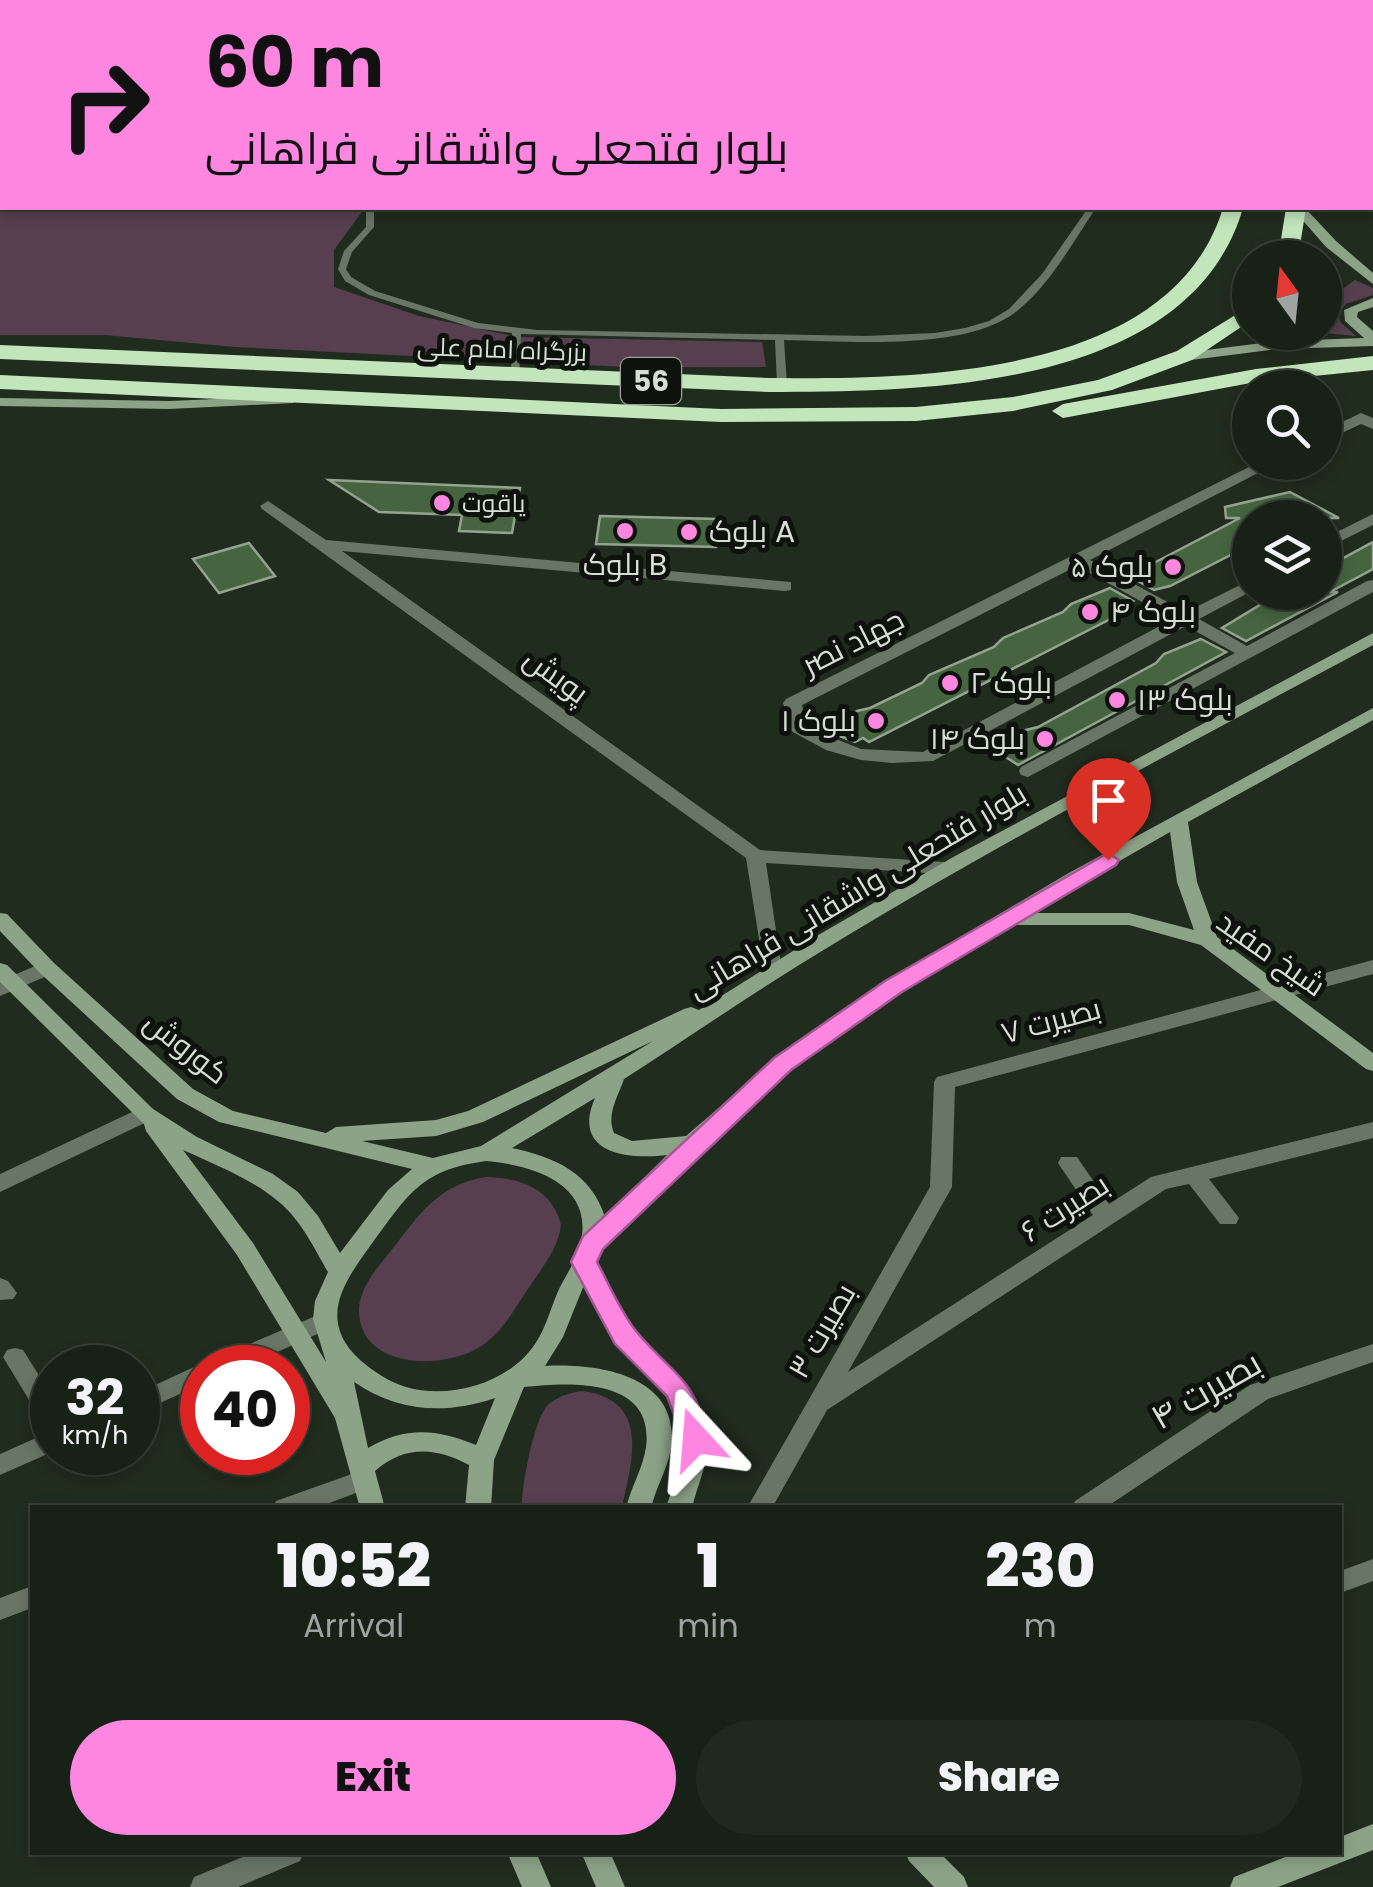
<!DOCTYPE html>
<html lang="en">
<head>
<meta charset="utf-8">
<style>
  :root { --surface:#182116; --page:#21291f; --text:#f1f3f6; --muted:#9fa3a1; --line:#363e35; --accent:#fd86e1 }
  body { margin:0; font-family:Poppins,Cairo,sans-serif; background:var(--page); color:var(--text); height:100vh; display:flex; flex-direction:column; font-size:38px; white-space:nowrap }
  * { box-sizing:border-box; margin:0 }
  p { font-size:32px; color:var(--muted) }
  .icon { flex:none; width:55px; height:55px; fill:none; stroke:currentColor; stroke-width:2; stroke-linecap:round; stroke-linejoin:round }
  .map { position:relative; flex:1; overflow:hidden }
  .details { position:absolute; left:30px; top:1505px; width:1312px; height:350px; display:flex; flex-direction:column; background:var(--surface); border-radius:0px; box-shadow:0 5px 15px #0003,0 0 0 2px var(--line) }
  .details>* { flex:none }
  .top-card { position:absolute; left:0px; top:0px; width:1375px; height:210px; box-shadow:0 5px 15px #0003,0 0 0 2px var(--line); background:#fd86e1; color:#111; overflow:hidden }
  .needle { width:65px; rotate:345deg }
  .tools { position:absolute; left:1232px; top:240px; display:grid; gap:20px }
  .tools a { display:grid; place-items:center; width:110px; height:110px; border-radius:50%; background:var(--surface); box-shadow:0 5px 15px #0003,0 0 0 2px var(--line); font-size:50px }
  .speed { position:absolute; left:30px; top:1345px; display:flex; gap:20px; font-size:50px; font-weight:700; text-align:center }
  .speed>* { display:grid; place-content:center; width:130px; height:130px; border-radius:50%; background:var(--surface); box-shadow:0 5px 15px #0003,0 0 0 2px var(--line); line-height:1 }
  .speed small { font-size:25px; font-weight:400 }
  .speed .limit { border:15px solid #d22; background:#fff; color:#111 }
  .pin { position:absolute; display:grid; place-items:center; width:85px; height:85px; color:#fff; margin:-102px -42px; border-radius:50% 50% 50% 0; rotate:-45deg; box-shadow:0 0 10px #0007 }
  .pin .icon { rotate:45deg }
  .me { position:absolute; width:110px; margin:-55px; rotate:341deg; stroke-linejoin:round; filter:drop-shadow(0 0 8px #0008) }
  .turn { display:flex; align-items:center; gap:35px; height:210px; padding:0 40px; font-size:45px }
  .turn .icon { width:130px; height:130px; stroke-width:2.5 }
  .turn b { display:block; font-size:70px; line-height:85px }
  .eta { display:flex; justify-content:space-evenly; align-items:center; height:170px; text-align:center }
  .eta b { font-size:60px; font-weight:800; line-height:70px }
  .action { display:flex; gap:20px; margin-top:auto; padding:20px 40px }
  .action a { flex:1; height:115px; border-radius:60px; background:var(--accent); color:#111; font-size:40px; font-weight:800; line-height:115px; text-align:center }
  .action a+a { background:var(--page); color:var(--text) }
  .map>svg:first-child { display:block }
  .green { fill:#573f50 }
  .building { fill:#466440; stroke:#94a390; stroke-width:2.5 }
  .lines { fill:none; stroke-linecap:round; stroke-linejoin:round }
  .lane { fill:#697666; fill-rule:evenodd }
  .street { fill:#697666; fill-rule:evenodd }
  .secondary { fill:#8da388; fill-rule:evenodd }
  .highway { fill:#c2e5bb; fill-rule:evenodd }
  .route { fill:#fd86e1; stroke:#a45792; stroke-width:2.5 }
  .poi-dot { fill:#fd86e1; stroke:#0d130c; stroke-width:4 }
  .labels { text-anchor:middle; stroke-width:10; stroke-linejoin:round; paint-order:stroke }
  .far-street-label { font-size:25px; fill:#d7dfd5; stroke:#0d130c }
  .far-poi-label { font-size:25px; fill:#d7dfd5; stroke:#0d130c; text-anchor:start }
  .shield { fill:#0d130c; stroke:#9aa299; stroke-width:2.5 }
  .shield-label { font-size:28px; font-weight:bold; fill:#d7dfd5 }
  .poi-label { font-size:30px; fill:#d7dfd5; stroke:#0d130c; text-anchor:start }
  .street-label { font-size:30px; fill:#d7dfd5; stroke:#0d130c }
  .near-street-label { font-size:35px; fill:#d7dfd5; stroke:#0d130c }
</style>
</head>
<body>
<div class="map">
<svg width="1373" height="1887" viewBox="0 0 1373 1887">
  <rect width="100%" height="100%" fill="#202c1e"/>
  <path class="green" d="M0 161 2 208 364 209 334 250V287L419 316 517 337 762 342 766 367H626L235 347 105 335H0Z
    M1355 280 1373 288V295L1346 304 1338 314 1341 323 1356 336 1324 333 1325 301Z
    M486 1177C520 1178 552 1188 561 1225 558 1249 543 1266 530 1286 517 1304 506 1327 488 1341 454 1371 358 1373 359 1309 360 1284 383 1262 397 1243 423 1209 442 1184 486 1177Z
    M583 1391C651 1401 632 1460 622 1507H522C521 1488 534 1420 547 1406 557 1396 569 1393 583 1391Z"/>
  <path class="building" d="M329 480 520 488 512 533 459 531 462 515 379 512Z
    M1290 492 1339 518H1250V545L1170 586 1154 590 1129 576 1240 518H1226L1225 507Z
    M600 516 718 519 716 547 596 544Z
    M1373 542V569L1330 592H1338L1246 641 1222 628 1281 592H1325V568Z
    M249 543 275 576 219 593 193 559Z
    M1110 588 1133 601 1114 610 1120 614 869 742 863 738 855 742 826 731 857 711 870 708 922 683 929 675 994 647 1003 638 1063 612 1071 604Z
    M1201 639 1226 652 1018 765 995 750 1022 731 1038 727 1156 663 1164 654Z"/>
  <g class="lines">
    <path class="lane" d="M728 0H736L738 2H730Z
      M0 62H2V66H0Z
      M0 153H2V157H0Z
      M366 208H374V227L352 252 346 269 351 277 375 291 478 323 537 330 866 336 935 333 965 328 989 321 1009 309 1042 274 1088 208H1096C1072 243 1050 285 1017 311 966 352 847 341 784 340L787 385 782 388 777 385 775 340 521 334 519 377 514 380 511 379 512 333 474 328 369 295 345 281 338 269 344 251 366 227Z"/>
    <path class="street" d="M1373 25V32H1372V25Z
      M1372 48H1373V56H1372Z
      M1372 82H1373V90H1372Z
      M1372 109H1373V117H1372Z
      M1372 188H1373V198H1372Z
      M1361 413 1373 418V429L1361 424 1325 441V430Z
      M1259 462H1279L1090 560 1186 612 1250 580V592L1199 619 1247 646 1367 581 1373 580V592L1028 777 1021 775 1019 771 1021 767 1235 653 1186 626 933 761 892 763 861 760 826 750 791 731 783 703 786 699ZM1077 566 1173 619 923 752 861 749 808 728 802 705Z
      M268 501 326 540 791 582V590L785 591 342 551 760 850 944 862 954 868 944 874 766 863 782 971 772 978 765 976 746 858 262 509 260 506Z
      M1373 514V525L1325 549V538Z
      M1373 960V974L955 1087 952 1187 848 1372 1093 1215 1058 1163 1061 1157H1077L1109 1204 1151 1177 1373 1122V1138L1209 1179 1239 1218 1236 1224H1220L1189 1184 1166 1189 827 1410 772 1508H747L930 1187 934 1082 937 1077Z
      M47 961 57 968 54 973 0 996V981Z
      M145 1106 153 1109 156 1114 153 1119 0 1192V1174Z
      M0 1278 8 1281 17 1293 13 1299 0 1300Z
      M325 1312 333 1315 337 1321 333 1327 242 1368H202V1384L138 1413V1393L194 1367 206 1366 209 1361Z
      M1373 1344V1362L1268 1399 1105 1508H1072L1075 1501 1250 1385Z
      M15 1348 23 1350 52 1396V1426L43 1423 3 1357 7 1350Z
      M52 1431V1452L0 1475V1454Z
      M363 1470 372 1473 376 1480 372 1487 316 1508H273L276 1501Z
      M1373 1559V1581L1340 1593V1571Z
      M32 1586V1608L0 1620V1598Z
      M255 1852H304L300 1861 238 1887H190L194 1877Z"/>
    <path class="secondary" d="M1372 88H1373V96H1372Z
      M1292 208H1305L1336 241 1373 273V284L1326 247Z
      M1373 298V307L1358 312 1357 317 1373 331V346L1278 349 1183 361 1176 357 1183 353 1278 341 1364 338 1345 321 1344 310Z
      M288 396 295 400 293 403 169 409 0 406V398L169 401Z
      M1373 633V645C1192 742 1010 837 835 943 763 986 694 1034 624 1079 618 1097 606 1114 614 1133L632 1141 686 1136 779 1056 920 961 1067 874 1373 708V720L1188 822 1197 882 1217 937 1373 1053V1071L1366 1069 1201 945 1129 925H1008L863 1017 768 1087 718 1131 602 1248 596 1263C608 1286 619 1310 634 1331 661 1368 703 1389 707 1439 709 1463 697 1485 692 1508H666L682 1457 680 1421 670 1401 618 1345 584 1285 563 1337 545 1366C598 1363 681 1375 671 1448 668 1468 656 1487 651 1508H626C631 1487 643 1468 646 1447 655 1377 570 1382 524 1387L494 1460 491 1508H465L469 1465C436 1447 404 1445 375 1471L385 1508H360L335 1418 237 1255 146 1131 144 1124 0 982V963L7 965 153 1109 197 1137 273 1174 298 1192 318 1216 340 1253 388 1190 412 1169 219 1122 177 1099 40 973 0 931V913L7 914 54 963 193 1089 233 1111 326 1133 336 1127 436 1120 468 1111 684 1009 691 1007 699 1010 820 934 955 856ZM1170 832 1177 882 1194 930 1129 913H1029ZM653 1041 481 1146 433 1158 362 1141 436 1136 483 1122ZM595 1098C571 1153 627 1160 667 1155L605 1217C591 1173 555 1157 512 1148ZM183 1150C216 1165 252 1179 279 1202 301 1220 314 1248 328 1272L315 1301 313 1319 326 1362 253 1243ZM486 1161C532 1165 593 1183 581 1241 578 1258 567 1273 559 1289 551 1307 546 1328 535 1344 509 1383 450 1400 406 1387 389 1382 373 1371 360 1360 313 1316 349 1276 378 1235 393 1215 407 1193 429 1179 446 1168 466 1164 486 1161ZM354 1382C398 1412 445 1415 495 1398L476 1445C438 1429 405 1426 368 1448Z
      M1373 1824V1850L1278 1887H1230L1234 1877 1298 1852H1340V1837Z
      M507 1852H536L551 1887H522Z
      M581 1852H610L625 1887H596Z
      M905 1852H939L964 1877 968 1887H934L909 1861Z"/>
    <path class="highway" d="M943 0H965L966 2H944Z
      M996 0H1018L1019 2H997Z
      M1223 208H1243C1190 390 923 392 769 392L0 359V345L769 378C914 379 1171 379 1223 208Z
      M1286 208H1306L1298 258H1278Z
      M1250 306V321L1192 360 1112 390 1013 411 916 421 721 422 0 389V375L721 409 916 407 1013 397 1098 380 1177 351Z
      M1373 356V370L1256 382 1063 418 1052 411 1063 404 1256 369Z"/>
  </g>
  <path class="route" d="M1108 853 1119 860 1116 865 902 992 791 1070 603 1249 597 1262C609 1284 620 1311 636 1331 675 1378 691 1372 710 1439L705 1447 696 1450 686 1447 667 1396 615 1344 571 1262 583 1236 774 1058 885 981Z"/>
  <g class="poi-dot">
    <circle cx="442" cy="503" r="10"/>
    <circle cx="625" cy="531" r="10"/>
    <circle cx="689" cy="532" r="10"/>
    <circle cx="1173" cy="567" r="10"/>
    <circle cx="1090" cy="612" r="10"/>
    <circle cx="950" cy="683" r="10"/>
    <circle cx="1117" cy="700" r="10"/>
    <circle cx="876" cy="721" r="10"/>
    <circle cx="1045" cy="739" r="10"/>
  </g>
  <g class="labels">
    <g class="far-street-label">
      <text transform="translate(502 349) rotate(2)" y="9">بزرگراه امام علی</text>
    </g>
    <g class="far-poi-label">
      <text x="462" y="512">یاقوت</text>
    </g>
    <rect class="shield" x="621" y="358" width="60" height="46" rx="8"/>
    <g class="shield-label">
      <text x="651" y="391">56</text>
    </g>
    <g class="poi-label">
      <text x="709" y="542">بلوک A</text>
      <text x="625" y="575" text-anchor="middle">بلوک B</text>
      <text x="1153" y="577" text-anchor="end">بلوک ۵</text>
      <text x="1110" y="622">بلوک ۴</text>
      <text x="970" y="693">بلوک ۲</text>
      <text x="1137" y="710">بلوک ۱۳</text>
      <text x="856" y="731" text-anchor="end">بلوک ۱</text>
      <text x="1025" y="749" text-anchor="end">بلوک ۱۴</text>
    </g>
    <g class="street-label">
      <text transform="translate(853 642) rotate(-27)" y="10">جهاد نصر</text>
      <text transform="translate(556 676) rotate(36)" y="10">پویش</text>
      <text transform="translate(857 891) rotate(-31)" y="10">بلوار فتحعلی واشقانی فراهانی</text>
      <text transform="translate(1271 954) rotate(35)" y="10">شیخ مفید</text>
      <text transform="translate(1051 1021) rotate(-15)" y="10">بصیرت ۷</text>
      <text transform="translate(186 1048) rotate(38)" y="10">کوروش</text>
      <text transform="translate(1065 1208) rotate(-33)" y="10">بصیرت ۶</text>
      <text transform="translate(822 1331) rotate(-60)" y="10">بصیرت ۳</text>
    </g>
    <g class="near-street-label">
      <text transform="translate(1206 1390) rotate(-30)" y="12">بصیرت ۴</text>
    </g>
  </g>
</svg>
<div class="tools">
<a><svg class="needle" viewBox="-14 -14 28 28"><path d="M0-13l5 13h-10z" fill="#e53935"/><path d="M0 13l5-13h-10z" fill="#9fa3a1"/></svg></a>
<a><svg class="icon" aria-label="search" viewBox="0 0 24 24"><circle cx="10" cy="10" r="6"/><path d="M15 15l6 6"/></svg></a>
<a><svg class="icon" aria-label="layers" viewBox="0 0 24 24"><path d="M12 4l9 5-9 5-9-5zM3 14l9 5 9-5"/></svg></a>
</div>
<div class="speed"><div>32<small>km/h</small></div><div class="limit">40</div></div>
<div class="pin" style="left:1108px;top:860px;background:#d93025"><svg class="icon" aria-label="arrive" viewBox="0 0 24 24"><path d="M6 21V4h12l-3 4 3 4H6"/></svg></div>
<svg class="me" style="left:696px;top:1439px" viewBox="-20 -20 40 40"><path d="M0-17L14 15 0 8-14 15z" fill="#fd86e1" stroke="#fff" stroke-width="4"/></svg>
<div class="top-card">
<div class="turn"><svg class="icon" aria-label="right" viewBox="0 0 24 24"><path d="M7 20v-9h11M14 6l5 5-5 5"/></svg><div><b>60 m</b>بلوار فتحعلی واشقانی فراهانی</div></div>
</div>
<section class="details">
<div class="eta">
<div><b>10:52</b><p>Arrival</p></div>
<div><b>1</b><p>min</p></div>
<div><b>230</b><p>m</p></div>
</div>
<div class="action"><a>Exit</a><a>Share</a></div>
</section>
</div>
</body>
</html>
